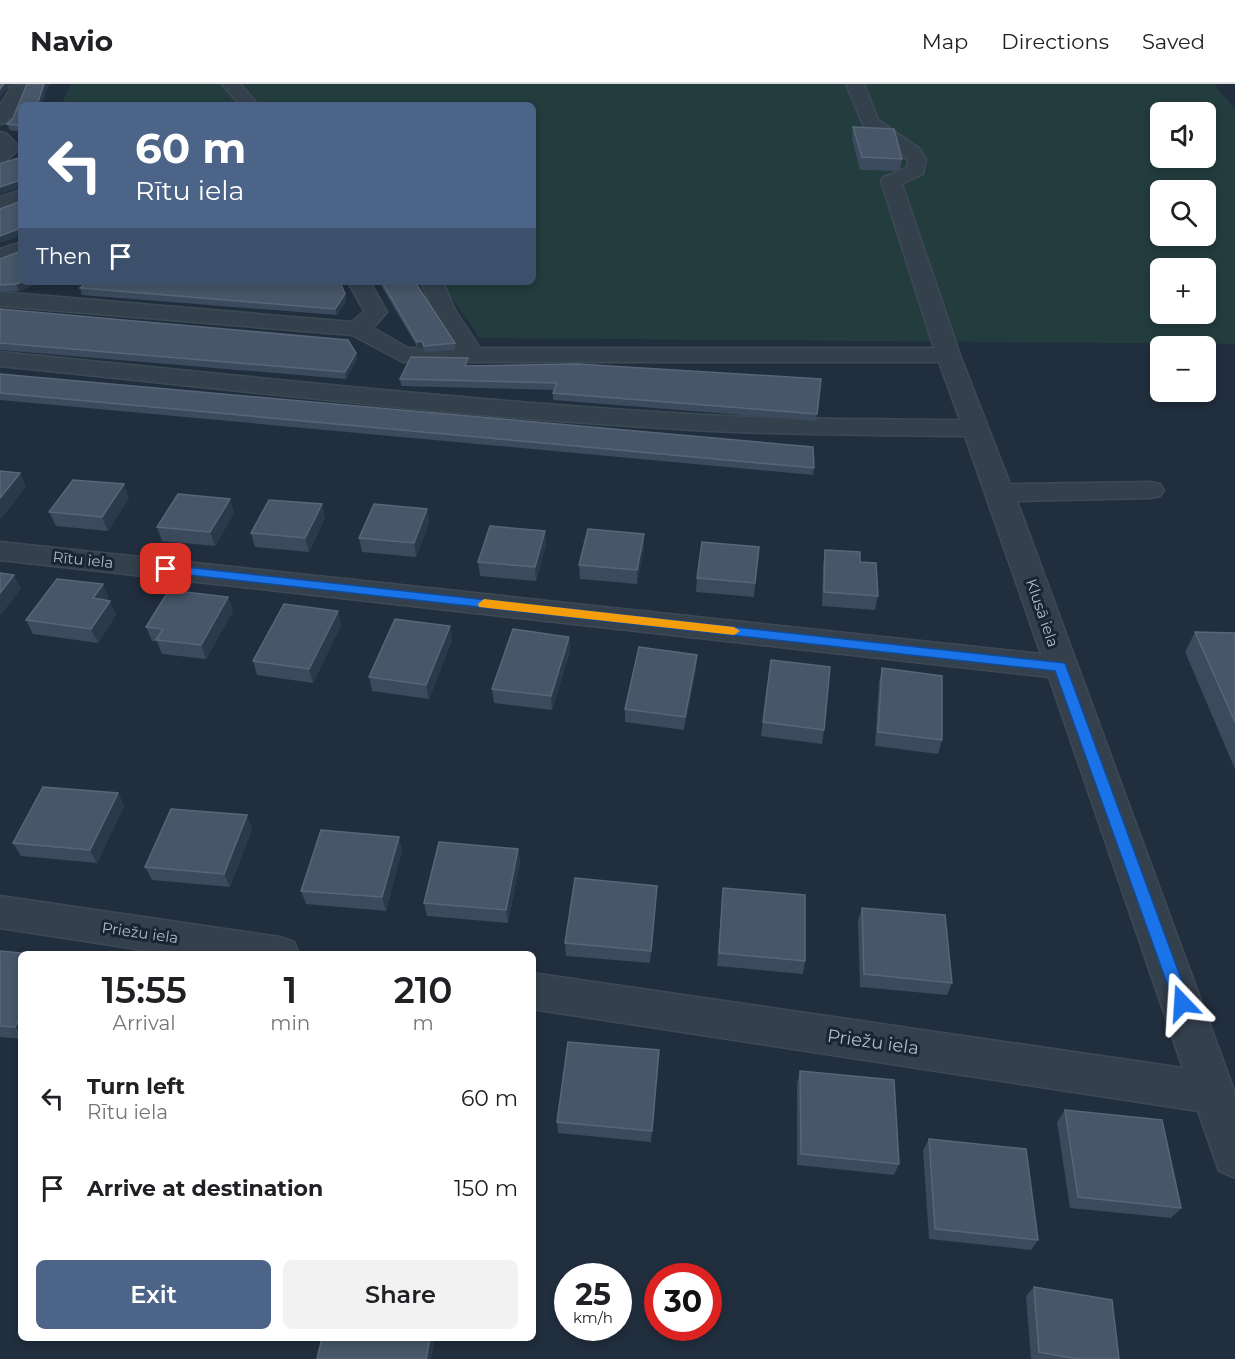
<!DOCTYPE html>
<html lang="en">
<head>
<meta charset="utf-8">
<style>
  :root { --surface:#fff; --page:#f2f2f2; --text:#202124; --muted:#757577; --line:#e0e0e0; --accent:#4b6487 }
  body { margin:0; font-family:Montserrat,sans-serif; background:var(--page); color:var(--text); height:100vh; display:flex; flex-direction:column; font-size:22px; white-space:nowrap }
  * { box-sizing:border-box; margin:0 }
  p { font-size:20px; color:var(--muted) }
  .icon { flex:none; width:33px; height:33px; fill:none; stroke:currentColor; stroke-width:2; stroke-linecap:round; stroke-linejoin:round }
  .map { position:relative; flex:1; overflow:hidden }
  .sheet { position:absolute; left:18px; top:867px; width:518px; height:390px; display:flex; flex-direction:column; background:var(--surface); border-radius:9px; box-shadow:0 3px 9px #0003 }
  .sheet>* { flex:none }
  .banner { position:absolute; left:18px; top:18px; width:518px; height:183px; border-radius:9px; box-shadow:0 3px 9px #0003; background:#4b6487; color:#fff; overflow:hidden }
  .buttons { position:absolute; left:1150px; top:18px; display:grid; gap:12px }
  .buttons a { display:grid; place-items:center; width:66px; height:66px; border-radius:9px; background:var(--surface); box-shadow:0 3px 9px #0003; font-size:30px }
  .speed { position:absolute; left:554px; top:1179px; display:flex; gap:12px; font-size:30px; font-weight:700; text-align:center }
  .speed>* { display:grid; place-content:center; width:78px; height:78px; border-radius:50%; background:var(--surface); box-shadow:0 3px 9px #0003; line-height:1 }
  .speed small { font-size:15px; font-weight:400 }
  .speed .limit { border:9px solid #d22; background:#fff; color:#111 }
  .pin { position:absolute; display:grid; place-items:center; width:51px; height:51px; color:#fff; margin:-26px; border-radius:12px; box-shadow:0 3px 9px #0006 }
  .me { position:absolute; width:66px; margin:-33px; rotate:340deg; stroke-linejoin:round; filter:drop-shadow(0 0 4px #0008) }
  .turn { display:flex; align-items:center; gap:21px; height:126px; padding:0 18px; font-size:27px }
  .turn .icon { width:78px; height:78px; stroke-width:2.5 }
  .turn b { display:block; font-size:42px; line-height:51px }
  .then { display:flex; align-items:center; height:57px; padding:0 18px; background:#0003; gap:12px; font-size:22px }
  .eta { display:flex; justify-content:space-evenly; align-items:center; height:102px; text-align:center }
  .eta b { font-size:36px; font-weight:600; line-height:42px }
  .button { display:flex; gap:12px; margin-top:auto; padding:12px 18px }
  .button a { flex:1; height:69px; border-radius:9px; background:var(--accent); color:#fff; font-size:24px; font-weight:600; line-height:69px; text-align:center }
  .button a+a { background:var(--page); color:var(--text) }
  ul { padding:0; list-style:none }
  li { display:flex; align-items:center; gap:18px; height:90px; padding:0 18px }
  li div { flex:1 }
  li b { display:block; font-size:22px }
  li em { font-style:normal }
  header { display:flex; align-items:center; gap:36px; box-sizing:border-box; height:84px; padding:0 30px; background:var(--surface); border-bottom:2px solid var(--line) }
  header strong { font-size:28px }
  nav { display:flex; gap:33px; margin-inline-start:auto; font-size:21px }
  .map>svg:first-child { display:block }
  .green { fill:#233c3e; fill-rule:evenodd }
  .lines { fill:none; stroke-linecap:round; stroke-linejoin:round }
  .minor-casing { stroke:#3e4956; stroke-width:3 }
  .minor { fill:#35404d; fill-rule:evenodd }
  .wall { fill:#3b4a5c }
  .shaded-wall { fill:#2b3a4b }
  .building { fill:#475668; stroke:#586677; stroke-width:1.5 }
  .route { fill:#1a73e8; stroke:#114b97; stroke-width:1.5 }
  .slow { fill:#f59e0b }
  .labels { text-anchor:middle; stroke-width:6; stroke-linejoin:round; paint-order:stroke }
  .street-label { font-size:15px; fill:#b0bac9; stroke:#1a2532 }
  .near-street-label { font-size:18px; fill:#b0bac9; stroke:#1a2532 }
</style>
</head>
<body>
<header>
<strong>Navio</strong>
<nav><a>Map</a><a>Directions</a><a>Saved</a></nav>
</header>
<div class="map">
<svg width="1235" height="1275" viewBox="0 0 1235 1275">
  <rect width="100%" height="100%" fill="#212e3d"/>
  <path class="green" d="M71 0H1214L1235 25V260L480 254 440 198H532V21H61ZM1161 28H1206V74H1161ZM1161 106H1206V152H1161ZM1161 184H1206V230H1161Z"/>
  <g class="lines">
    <defs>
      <path id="minor" d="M6 0 30 2 6 39 0 40V21L11 4Z
        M222 0H240L258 21H240Z
        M846 0H864L878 36 920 65 926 76 923 90 902 100 960 271 1010 400 1150 398 1160 400 1164 406 1160 412 1150 414 1017 417 1235 1009V1094L1219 1087 1198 1027 532 925V889L1183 984 1049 593 0 476V458L1041 570 965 352C881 351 797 351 712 347 474 335 237 306 0 282V268C236 291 472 318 708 331 792 336 876 335 960 336L939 278H403L352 251 0 222V208L352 238 364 227 348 198H370L387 228 373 244 408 264H456L433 226 421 198H443L455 226 480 264H934L881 97 884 93 907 84 908 76 864 43Z
        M0 48 7 50 20 64 7 76 0 78Z
        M21 106V119L0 126V113Z
        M21 158V171L0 178V165Z
        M0 812 280 853 294 858 299 870H169L0 844Z"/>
    </defs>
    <use href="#minor" class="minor-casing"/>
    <use href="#minor" class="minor"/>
  </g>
  <path class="wall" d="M27 0H50L48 2 41 21H21V48L10 46 7 40 13 34Z
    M853 43 902 75 900 87 860 86 852 55Z
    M0 175 21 198H41L19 207 0 208Z
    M379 198H415L455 259V266L425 268 423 264H418Z
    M80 204 345 210 346 217 337 231 82 211Z
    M0 225 356 269 357 275 346 295 0 266Z
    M469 281 468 282 821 295 816 337 553 316V309L554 306 401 302 400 295Z
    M0 290 814 384 813 391 0 316Z
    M129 414 108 447 56 442 49 428Z
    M230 415 234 429 215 462 162 457 157 443Z
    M427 425 429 439 416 473 362 468 359 454Z
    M325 434 309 468 255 463 251 449Z
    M545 447 546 461 536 497 480 492 478 478Z
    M644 450V464L637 500 580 495 579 481Z
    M759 463 754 513 696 508 697 494Z
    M825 466 860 478 878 512 875 526 822 522 823 480Z
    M228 513 233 527 206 575 162 570 157 557H152L146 543Z
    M109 514 107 516 116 531 98 559 33 550 26 536Z
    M338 527 341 541 313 599 257 591 253 577Z
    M1195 548 1235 549V685L1185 568Z
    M569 553 570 567 552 626 494 619 492 605Z
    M452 556 429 615 372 607 369 593Z
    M697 571 696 585 684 646 625 638V625Z
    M771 576 824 646 822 660 761 652Z
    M882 584 942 656 938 670 875 662 879 598Z
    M118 709 124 722 97 779 21 772 13 759Z
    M252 745 230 803 152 796 145 783Z
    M518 765 520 778 508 839 427 832 424 819Z
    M402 766 386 827 306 820 301 807Z
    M723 804 805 877 803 890 717 882Z
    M656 815 650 879 566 872 565 859Z
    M862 824 952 899 947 911 860 903 858 837Z
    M0 867 21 870V955L0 953Z
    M658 978 651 1058 558 1049 557 1038Z
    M800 987 899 1080 894 1091 797 1081V999Z
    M1065 1026 1181 1124 1171 1134 1070 1124 1057 1038Z
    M929 1055 1038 1156 1031 1166 929 1155 923 1066Z
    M1034 1203 1119 1275H1031L1026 1212Z"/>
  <path class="shaded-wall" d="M4 0H7L8 4 0 14V5Z
    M44 0H50L48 2 41 21H37Z
    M21 96V103L0 110V103Z
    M21 144V152L0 159V152Z
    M22 198H41L19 207 16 200Z
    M345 210 346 217 337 231 335 225Z
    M422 257 423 264H418L417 258Z
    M356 269 357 275 346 295 345 288Z
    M20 389 26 403 1 435 0 432V414Z
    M124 400 129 414 108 447 102 433Z
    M230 415 234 429 215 462 210 448Z
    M322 420 325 434 309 468 305 454Z
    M427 425 429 439 416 473 414 459Z
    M545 447 546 461 536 497 535 483Z
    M644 450V464L637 500V486Z
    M14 491 21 505 0 532V509Z
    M103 500 109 514 100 528 93 514Z
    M228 513 233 527 206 575 201 561Z
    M110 517 116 531 98 559 91 545Z
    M338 527 341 541 313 599 309 585Z
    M450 542 452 556 429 615 426 601Z
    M569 553 570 567 552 626 551 612Z
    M697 571 696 585 684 646 685 633Z
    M118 709 124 722 97 779 90 766Z
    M247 731 252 745 230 803 224 790Z
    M399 753 402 766 386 827 382 813Z
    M518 765 520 778 508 839 506 826Z
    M21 932V950L15 943Z
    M430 1254H435L431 1275H426Z"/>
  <path class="building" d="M0 0H4L0 5Z
    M27 0H44L37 21H21V42L7 40 13 34Z
    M853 43 894 45 902 75 862 73Z
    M21 73V96L0 103V80Z
    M21 117V144L0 152V125Z
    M21 167 22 198 16 200 0 201V175Z
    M87 198H340L345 210 335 225 80 204Z
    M382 198H415L455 259 424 262 422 257 417 258Z
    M0 225 348 256 356 269 345 288 0 259Z
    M411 273 468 274 465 282 577 280 821 295 817 330 553 309 557 299 400 295Z
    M0 290 813 363 814 384 0 309Z
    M0 387 20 389 0 414Z
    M73 396 124 400 102 433 49 428Z
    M178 410 230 415 210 448 157 443Z
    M269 416 322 420 305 454 251 449Z
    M374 420 427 425 414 459 359 454Z
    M490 442 545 447 535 483 478 478Z
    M588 445 644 450 637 486 579 481Z
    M702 458 759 463 755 499 697 494Z
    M825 466 860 468V478L876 479 878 512 824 508Z
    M0 489 14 491 0 509Z
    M57 495 103 500 93 514 110 517 91 545 26 536Z
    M169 506 228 513 201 561 156 556 163 545 146 543Z
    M284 520 338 527 309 585 253 577Z
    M395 535 450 542 426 601 369 593Z
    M513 545 569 553 551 612 492 605Z
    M1195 548 1235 549V638Z
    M639 563 697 571 685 633 625 625Z
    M771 576 830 583 824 646 763 638Z
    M882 584 942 592V656L878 648Z
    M43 703 118 709 90 766 13 759Z
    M171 725 247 731 224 790 145 783Z
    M321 746 399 753 382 813 301 807Z
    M439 758 518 765 506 826 424 819Z
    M575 794 657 802 651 867 565 859Z
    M723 804 805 811V877L719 869Z
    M862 824 945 831 952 899 864 890Z
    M0 867 31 870H21V932L15 943 0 942Z
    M568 958 659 966 652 1047 557 1038Z
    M800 987 894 996 899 1080 801 1070Z
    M1065 1026 1162 1036 1181 1124 1078 1113Z
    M929 1055 1026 1065 1038 1156 935 1145Z
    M1034 1203 1112 1216 1119 1275H1078L1039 1268Z
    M322 1254H430L426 1275H317Z"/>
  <path class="route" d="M166 481 1065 579 1190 919 1188 924 1182 926 1176 924 1174 919 1055 587 162 488V482Z"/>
  <path class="slow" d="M484 515 734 543 740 547 734 551 479 523 478 520Z"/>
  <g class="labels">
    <g class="street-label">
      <text transform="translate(83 476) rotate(6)" y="5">Rītu iela</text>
      <text transform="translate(1042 529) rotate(71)" y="5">Klusā iela</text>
      <text transform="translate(140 849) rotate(8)" y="5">Priežu iela</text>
    </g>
    <g class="near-street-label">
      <text transform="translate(873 958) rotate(8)" y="6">Priežu iela</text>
    </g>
  </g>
</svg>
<div class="buttons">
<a><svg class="icon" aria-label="sound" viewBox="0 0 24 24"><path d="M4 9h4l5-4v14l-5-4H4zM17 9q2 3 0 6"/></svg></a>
<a><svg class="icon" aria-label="search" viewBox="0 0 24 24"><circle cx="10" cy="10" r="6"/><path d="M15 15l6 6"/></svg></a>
<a>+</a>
<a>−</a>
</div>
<div class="speed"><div>25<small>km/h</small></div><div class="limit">30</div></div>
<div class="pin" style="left:166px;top:485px;background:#d93025"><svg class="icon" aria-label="arrive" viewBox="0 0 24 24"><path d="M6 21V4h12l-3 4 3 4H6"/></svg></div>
<svg class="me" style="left:1182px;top:919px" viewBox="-20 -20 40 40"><path d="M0-17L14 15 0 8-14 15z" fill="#1a73e8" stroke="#fff" stroke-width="4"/></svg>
<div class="banner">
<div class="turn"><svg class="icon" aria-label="left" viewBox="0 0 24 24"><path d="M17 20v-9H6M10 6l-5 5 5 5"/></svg><div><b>60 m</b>Rītu iela</div></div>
<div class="then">Then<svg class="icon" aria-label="arrive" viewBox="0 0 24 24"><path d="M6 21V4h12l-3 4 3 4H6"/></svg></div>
</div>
<section class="sheet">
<div class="eta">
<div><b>15:55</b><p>Arrival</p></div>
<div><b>1</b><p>min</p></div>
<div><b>210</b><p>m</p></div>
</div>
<ul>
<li><svg class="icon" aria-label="left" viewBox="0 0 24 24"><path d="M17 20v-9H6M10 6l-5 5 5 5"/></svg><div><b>Turn left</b><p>Rītu iela</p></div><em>60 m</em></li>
<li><svg class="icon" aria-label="arrive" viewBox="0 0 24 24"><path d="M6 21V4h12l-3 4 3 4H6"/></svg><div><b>Arrive at destination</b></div><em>150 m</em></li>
</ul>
<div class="button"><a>Exit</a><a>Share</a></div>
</section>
</div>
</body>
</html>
